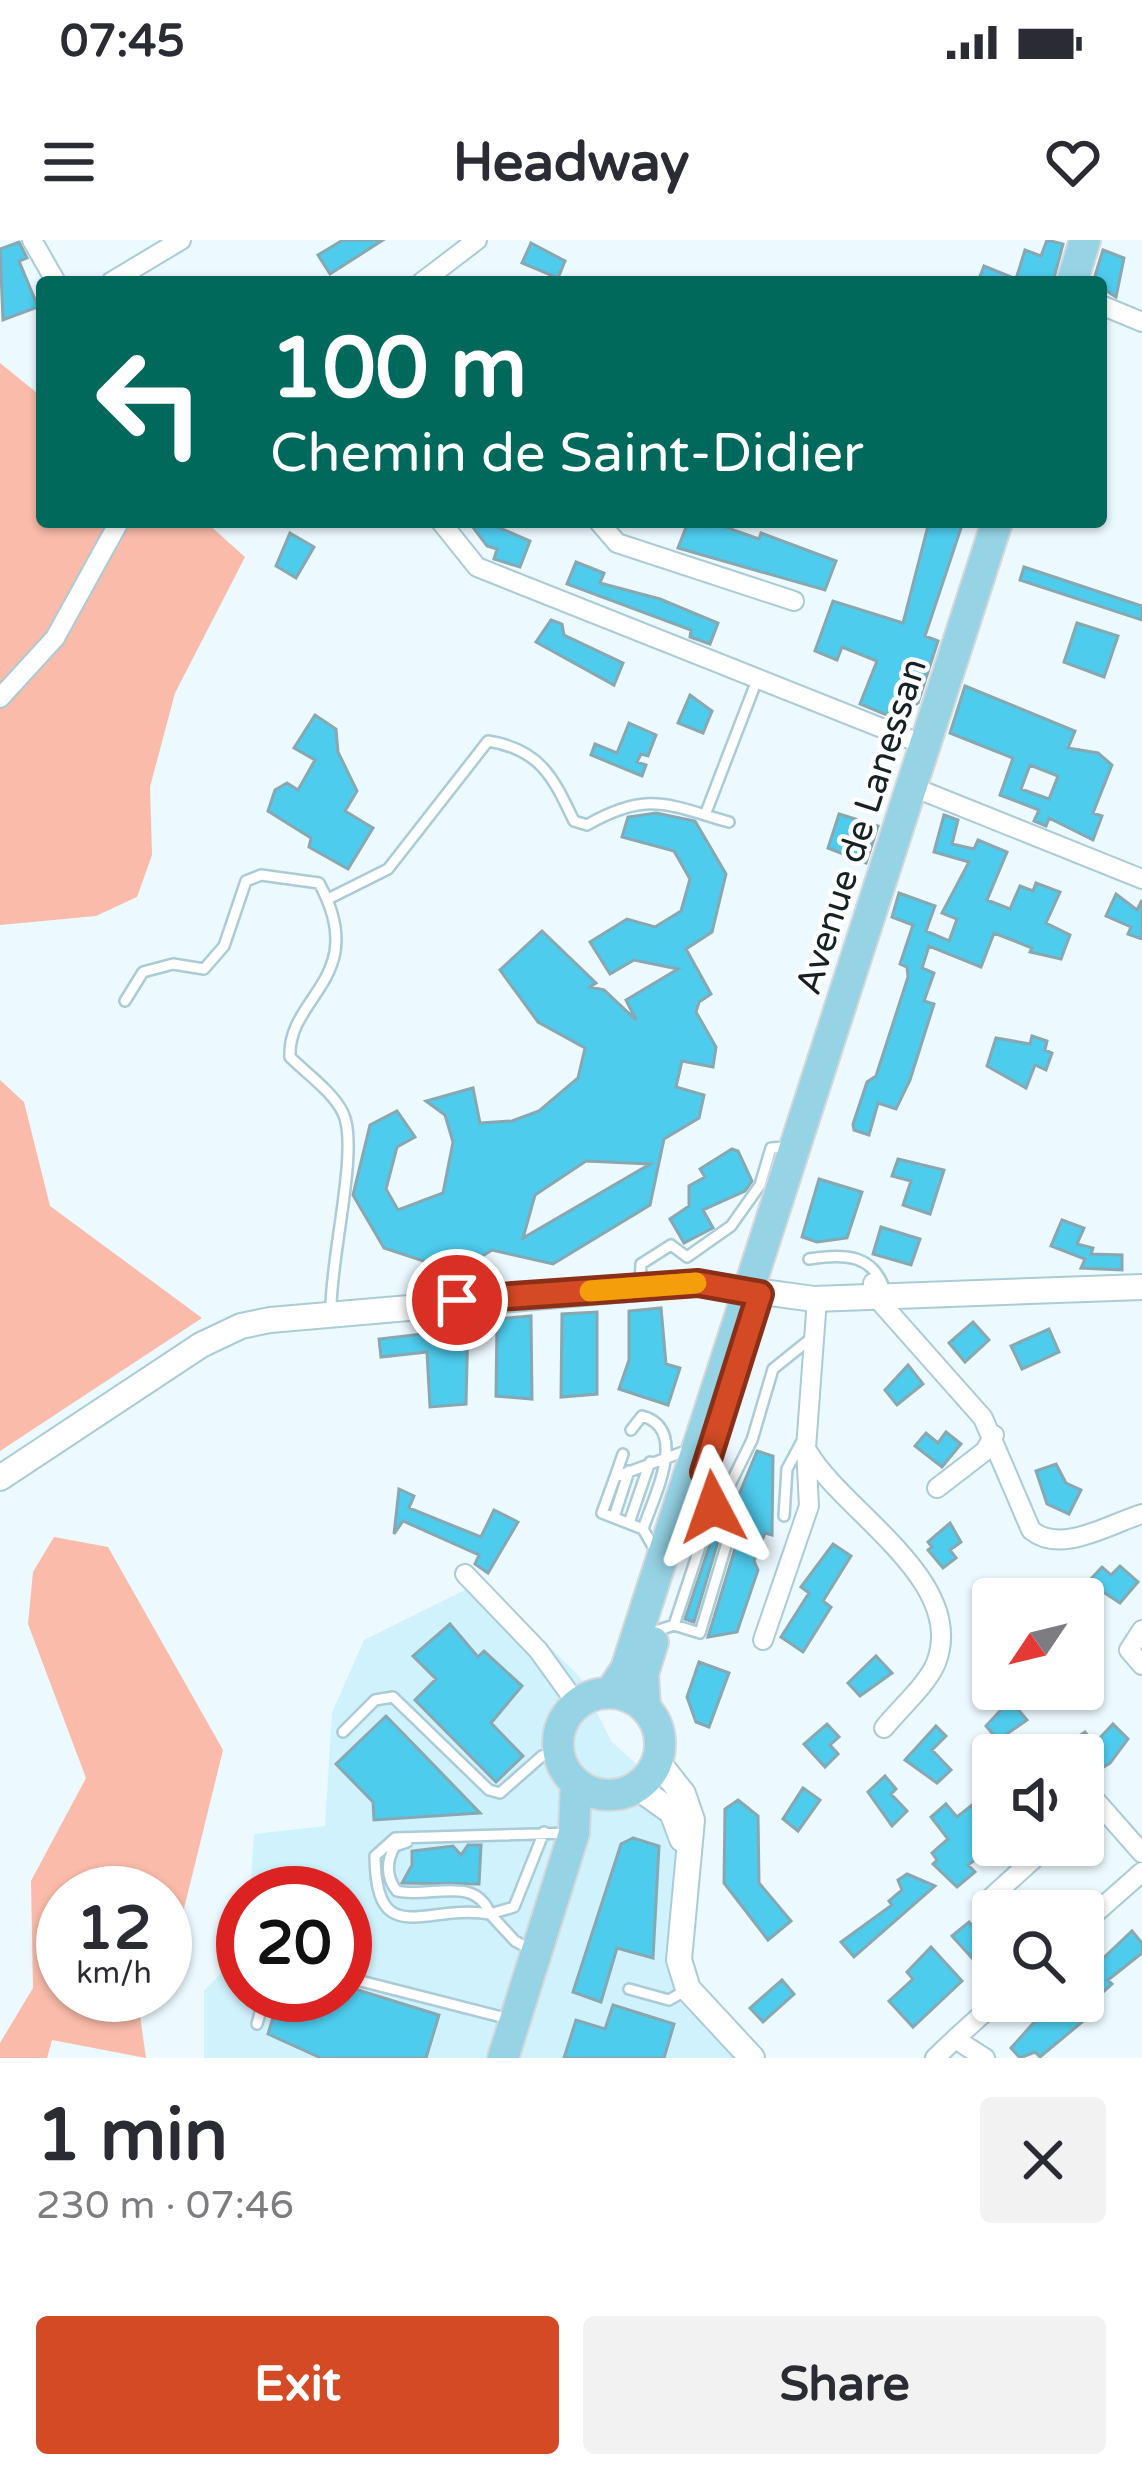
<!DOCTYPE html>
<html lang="en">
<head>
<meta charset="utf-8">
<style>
  :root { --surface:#fff; --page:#f2f2f3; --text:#2b2b33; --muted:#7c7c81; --accent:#d44a25 }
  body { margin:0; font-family:"Varela Round",sans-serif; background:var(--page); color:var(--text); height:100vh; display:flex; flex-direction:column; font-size:45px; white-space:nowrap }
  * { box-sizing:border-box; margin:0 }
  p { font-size:39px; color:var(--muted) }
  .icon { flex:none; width:66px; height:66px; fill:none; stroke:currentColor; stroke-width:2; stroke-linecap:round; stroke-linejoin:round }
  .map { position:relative; height:1818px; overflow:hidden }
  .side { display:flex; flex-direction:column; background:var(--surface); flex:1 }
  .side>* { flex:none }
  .hud { position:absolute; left:36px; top:36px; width:1071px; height:252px; border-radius:12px; box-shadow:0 3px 9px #0004; background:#00695c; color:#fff; overflow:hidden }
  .needle { width:78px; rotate:235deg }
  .tools { position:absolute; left:972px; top:1338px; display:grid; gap:24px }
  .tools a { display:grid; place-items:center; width:132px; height:132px; border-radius:12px; background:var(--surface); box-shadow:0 3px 9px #0004; font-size:60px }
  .speed { position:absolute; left:36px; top:1626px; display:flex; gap:24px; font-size:60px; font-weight:700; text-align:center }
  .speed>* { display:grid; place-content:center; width:156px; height:156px; border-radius:50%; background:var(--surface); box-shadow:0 3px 9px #0004; line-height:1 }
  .speed small { font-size:30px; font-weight:400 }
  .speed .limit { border:18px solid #d22; background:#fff; color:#111 }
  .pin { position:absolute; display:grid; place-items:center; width:102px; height:102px; color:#fff; margin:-51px; border:6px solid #fff; border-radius:50%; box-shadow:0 3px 12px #0007 }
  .me { position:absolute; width:132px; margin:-66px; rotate:356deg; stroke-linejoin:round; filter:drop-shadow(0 0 9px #0008) }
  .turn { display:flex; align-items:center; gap:42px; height:252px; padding:0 36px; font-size:54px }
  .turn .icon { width:156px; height:156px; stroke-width:2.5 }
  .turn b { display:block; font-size:84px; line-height:102px }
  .round { display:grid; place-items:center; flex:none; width:126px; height:126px; border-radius:12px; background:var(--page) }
  .summary { display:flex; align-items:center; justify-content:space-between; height:204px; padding:0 36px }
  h1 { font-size:72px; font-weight:800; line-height:90px }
  .primary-button { display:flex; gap:24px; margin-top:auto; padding:24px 36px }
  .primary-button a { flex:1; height:138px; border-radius:12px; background:var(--accent); color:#fff; font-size:48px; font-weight:800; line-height:138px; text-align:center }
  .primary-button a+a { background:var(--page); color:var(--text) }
  .status { display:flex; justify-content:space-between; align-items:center; height:84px; padding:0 60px; background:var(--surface); direction:ltr }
  .status svg { height:33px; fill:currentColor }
  header { display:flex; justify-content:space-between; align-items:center; height:156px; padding:0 36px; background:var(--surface); font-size:54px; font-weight:800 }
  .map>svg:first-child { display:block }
  .built { fill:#d0f2fd }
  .green { fill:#fabbaa }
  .building { fill:#4eccee; stroke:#87a7b1; stroke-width:3; fill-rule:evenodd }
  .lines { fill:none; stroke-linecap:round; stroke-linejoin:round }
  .service-casing { stroke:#abcbd6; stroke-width:14 }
  .minor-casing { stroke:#abcbd6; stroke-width:22 }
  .tertiary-casing { stroke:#abcbd6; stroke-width:28 }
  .primary-casing { stroke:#d5d7d8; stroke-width:34 }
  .service { stroke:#fff; stroke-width:9 }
  .minor { stroke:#fff; stroke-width:18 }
  .tertiary { stroke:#fff; stroke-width:24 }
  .primary { stroke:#95d3e5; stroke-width:30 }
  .route-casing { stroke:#8a3018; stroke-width:30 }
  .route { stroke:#d44a25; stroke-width:21 }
  .slow { stroke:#f59e0b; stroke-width:21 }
  .labels { text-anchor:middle; stroke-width:9; stroke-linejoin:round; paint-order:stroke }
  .street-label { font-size:36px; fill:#152125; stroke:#fff }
</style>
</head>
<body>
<div class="status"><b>07:45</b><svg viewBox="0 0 49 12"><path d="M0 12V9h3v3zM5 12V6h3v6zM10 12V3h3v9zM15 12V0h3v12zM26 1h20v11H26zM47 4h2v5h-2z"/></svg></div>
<header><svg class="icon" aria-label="menu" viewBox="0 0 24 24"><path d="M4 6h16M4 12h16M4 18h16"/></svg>Headway<svg class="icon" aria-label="heart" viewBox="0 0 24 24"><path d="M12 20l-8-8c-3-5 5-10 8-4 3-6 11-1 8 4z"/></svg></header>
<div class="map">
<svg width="1142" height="1818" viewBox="0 0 1142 1818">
  <rect width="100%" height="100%" fill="#ecf9fe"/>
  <path class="built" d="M483 1341 580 1437 611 1501 679 1563 688 1749 747 1818H204V1751L243 1710V1755H345V1653H250L254 1594 325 1586 332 1473 364 1400Z"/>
  <path class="green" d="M0 123 42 157V282H206L245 317 175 453 150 547 152 615 137 657 96 676 0 685Z
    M0 840 24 862 50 966 202 1078 0 1211Z
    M54 1297 108 1307 223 1510 178 1693 165 1694V1653H63V1755H137L146 1818 52 1800 47 1818H0V1803L33 1748 31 1641 86 1538 28 1384 33 1332Z"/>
  <path class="building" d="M343 0H383L330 34 318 15Z
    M1047 0 1063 4 1053 42 979 39 984 26 1016 39 1025 10 1041 16Z
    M19 2 27 18 19 21 38 67 3 80 0 9Z
    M531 3 565 21 558 38 522 23Z
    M1103 10 1124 18 1116 57 1093 42Z
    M469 282H486L530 301 520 327 494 319 497 309 487 306Z
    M688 282 710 287 711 282 759 299 761 293 836 321 825 350 678 308Z
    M929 282H963L925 396 938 401 918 463 892 477 860 464 877 421 842 407 837 420 815 411 833 361 903 383Z
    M290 293 314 307 296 338 276 326Z
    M576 322 604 333 600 343 660 359 718 383 710 404 690 397 691 390 567 344Z
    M1024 327 1142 366V380L1020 340Z
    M551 380 562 384 564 395 623 423 614 445 536 402Z
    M1077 383 1118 396 1104 437 1064 422Z
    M965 446 1075 491 1068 508 1098 513 1112 525 1093 573 1102 576 1093 600 1049 578 1046 586 1034 581 1039 570 1000 555 1013 518 950 493ZM1030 525 1058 536 1049 559 1021 549Z
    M690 455 712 471 703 493 678 483Z
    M315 475 336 489 338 512 357 551 345 571 373 588 348 629 309 607 311 598 268 571 275 550 287 543 298 550 315 520 294 508Z
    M629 483 656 495 648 516 641 514 637 522 646 525 642 536 591 515 595 504 617 513Z
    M656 573 695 581 726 634 712 692 686 709 711 754 699 762 696 772 716 807 713 827 682 821 676 847 704 855 699 878 664 899 650 965 553 1024 492 1010 457 1032 384 1008 353 955 370 885 397 871 415 897 397 907 386 949 398 970 443 953 453 902 445 875 426 861 473 848 480 883 512 881 539 871 578 838 585 808 538 782 500 730 542 691 596 743 590 747 604 750 636 780 626 760 678 729 634 720 610 734 590 702 627 679 655 687 681 671 690 639 674 611 622 597 628 577ZM586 921 650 924 523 998 535 955Z
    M839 574 878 586 866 623 828 608Z
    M944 575 958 580 952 604 974 609 978 600 1007 612 987 660 1010 669 1020 646 1033 651 1036 643 1060 652 1046 683 1070 695 1061 719 1030 712 1032 708 994 693 981 727 929 706 922 728 934 733 924 761 934 764 910 840 896 869 878 863 869 895 854 890 853 884 867 842 876 836 908 737 907 727 900 724 913 685 892 677 899 653 935 666 926 691 949 701 957 679 942 673 969 622 934 612Z
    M1116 654 1137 670 1142 660V699L1128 694 1131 687 1106 676Z
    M1032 796 1047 801 1045 810 1052 813 1046 830 1035 825 1026 848 987 826 996 798 1030 804Z
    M732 909 738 911 752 941 745 951 703 970 713 988 684 1003 670 979 689 966V946L705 937 700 929Z
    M898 919 944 930 930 974 903 965 911 941 892 936Z
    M819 939 862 952 847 998 817 1002 802 997Z
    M1062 980 1084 988 1077 1004 1093 1008 1091 1014 1122 1015V1030L1081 1028 1085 1019 1051 1006Z
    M881 987 920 999 911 1025 873 1014Z
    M661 1068 666 1124 680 1128 668 1165 619 1149 629 1120V1071Z
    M597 1072V1154L561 1157 562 1074Z
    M531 1076 532 1159 496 1156 497 1079Z
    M468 1081 466 1164 430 1167 427 1112 381 1117 379 1099 431 1093V1083Z
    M973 1082 989 1100 965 1122 949 1103Z
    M1049 1089 1059 1112 1022 1129 1011 1106Z
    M908 1125 923 1144 897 1165 885 1150Z
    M946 1192 961 1204 942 1227 915 1206 926 1193 938 1203Z
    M757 1211 773 1216 772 1295 765 1293 754 1321 758 1330 737 1392 708 1397 744 1279 736 1262Z
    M1056 1224 1066 1243 1081 1250 1069 1274 1047 1264 1036 1231Z
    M399 1249 414 1256 409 1268 481 1297 494 1270 518 1282 488 1333 475 1324 479 1315 403 1281 394 1294Z
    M720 1274 725 1278 694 1382 685 1379Z
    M950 1283 961 1302 950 1310 956 1318 943 1328 928 1310 932 1307 928 1302Z
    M833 1304 851 1316 823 1361 831 1367 803 1412 781 1397 809 1353 801 1347Z
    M1120 1326 1138 1342 1120 1363 1088 1342 1102 1327 1111 1335Z
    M450 1384 478 1417 484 1411 522 1446 491 1483 523 1516 496 1542 415 1460 436 1439 413 1416Z
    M876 1416 892 1433 860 1456 848 1443Z
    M699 1422 729 1433 709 1487 696 1482 687 1457Z
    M1010 1460 1027 1480 998 1500 986 1486Z
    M386 1476 424 1515 480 1573 374 1580 373 1562 336 1524Z
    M827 1484 839 1497 830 1505 838 1514 825 1527 804 1504Z
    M1113 1484 1128 1499 1110 1523 1097 1531 1070 1502 1085 1492 1094 1504Z
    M936 1486 946 1496 932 1510 951 1530 937 1543 905 1520Z
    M885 1536 896 1549 891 1554 907 1571 892 1586 868 1552Z
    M803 1548 820 1560 798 1591 783 1579Z
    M738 1560 758 1576 759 1643 791 1681 768 1700 724 1643 725 1569Z
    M946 1564 957 1577 972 1565 993 1590V1617L986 1612 968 1625 975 1632 957 1647 933 1624 937 1620 932 1613 948 1599 931 1577Z
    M633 1598 659 1606 653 1718 617 1708 601 1762 573 1752 621 1604Z
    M468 1605H481L479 1644 402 1643 412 1625V1611L453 1606 461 1615Z
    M907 1634 935 1646 854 1717 841 1702 892 1665 889 1661 902 1650 898 1640Z
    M969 1682 993 1709 981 1728 952 1696Z
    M1132 1691 1142 1703V1713L1108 1740 1112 1744 1093 1761 1083 1749 1088 1739 1083 1725 1090 1719 1096 1725Z
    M931 1707 962 1741 913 1787 889 1761 913 1739 907 1732Z
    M782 1740 794 1754 763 1782 750 1768Z
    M345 1746 439 1775 426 1818H321L268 1794 280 1755H345Z
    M1040 1761H1062L1082 1782 1040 1817 1035 1812 1020 1818 1011 1808 1046 1769Z
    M613 1765 674 1784 664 1818H564L576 1780 605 1789Z"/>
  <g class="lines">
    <defs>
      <path id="service" d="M705 575 757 440
        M328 659 388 629 488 501C540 509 553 537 574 581L587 585C647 551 666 564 729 582
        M125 761 143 732 173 724 204 729 224 706 246 641 261 635 319 643C371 738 287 756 290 817 306 833 333 852 343 873 360 907 329 1024 331 1072
        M809 1019C845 1013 876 1014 886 1055
        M640 1047 641 1024 671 1005 687 1017 731 986 760 945 771 908 788 907
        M631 1190 642 1176C690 1189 653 1258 643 1289
        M615 1237 623 1214
        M723 1259 752 1200 773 1129 814 1096
        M784 1276 787 1229 801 1203
        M614 1277 629 1231
        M629 1283 650 1222
        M655 1310 643 1289 602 1273 615 1237 691 1209
        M674 1385 700 1393 735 1276 704 1232
        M656 1391 674 1385 718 1252
        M343 1492 375 1460 393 1457 489 1550 500 1553 542 1516 559 1513
        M407 1602 395 1606C386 1621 386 1638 397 1651 429 1659 475 1634 490 1674L514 1667 544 1592
        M532 1710 515 1701 490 1674C425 1663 376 1712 375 1616L395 1598 569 1593
        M345 1737 509 1779
        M629 1749 669 1760 688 1749
        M257 1784 265 1755"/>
      <path id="minor" d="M32 0 56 42
        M111 42 181 0
        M422 42 477 0
        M1101 65 1142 82
        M441 282 477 327 927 506
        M599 282 617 303 794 361
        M0 458 55 398 119 282
        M913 547 1142 639
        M873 1043 874 1055 983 1178 1031 1290C1061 1315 1109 1284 1142 1274
        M808 1212C843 1272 968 1341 936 1423 927 1445 899 1469 884 1488
        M937 1248 985 1211 994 1195
        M465 1334 538 1410 577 1464
        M1142 1390 1129 1410 1142 1425
        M763 1400 809 1266 806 1208 817 1059
        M1083 1575 1097 1562 1142 1613
        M993 1677 983 1665 1049 1605
        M1083 1684 1142 1632
        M955 1799 997 1761
        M935 1818 955 1799 985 1818"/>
      <path id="tertiary" d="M0 1238 201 1105 241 1086 270 1080 697 1043 814 1059 1142 1047
        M657 1521 683 1554 692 1580 679 1720 688 1749 752 1818
        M637 1547 672 1572 682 1599"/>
      <path id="primary" d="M1072 42 1085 0
        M610 1453 626 1429 997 282
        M558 1504a51 51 0 1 1 102 0a51 51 0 1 1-102 0Z
        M645 1467 643 1434 653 1402
        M503 1818 574 1593 576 1543"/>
    </defs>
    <use href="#service" class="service-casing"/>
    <use href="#minor" class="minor-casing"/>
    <use href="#tertiary" class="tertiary-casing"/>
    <use href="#primary" class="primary-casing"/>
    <use href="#service" class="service"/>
    <use href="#minor" class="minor"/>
    <use href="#tertiary" class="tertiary"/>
    <use href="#primary" class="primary"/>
  </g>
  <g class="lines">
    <defs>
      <path id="route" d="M457 1060 698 1043 760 1054 704 1232 718 1252 713 1267"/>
    </defs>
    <use href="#route" class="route-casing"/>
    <use href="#route" class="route"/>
    <path class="slow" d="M590 1051 696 1043"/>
  </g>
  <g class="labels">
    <g class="street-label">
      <text transform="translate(860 586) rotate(-72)" y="13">Avenue de Lanessan</text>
    </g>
  </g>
</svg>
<div class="tools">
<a><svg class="needle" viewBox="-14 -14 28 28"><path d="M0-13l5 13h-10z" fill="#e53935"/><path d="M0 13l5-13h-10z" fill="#7c7c81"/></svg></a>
<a><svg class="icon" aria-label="sound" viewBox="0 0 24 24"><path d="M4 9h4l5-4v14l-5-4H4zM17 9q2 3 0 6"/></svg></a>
<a><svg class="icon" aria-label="search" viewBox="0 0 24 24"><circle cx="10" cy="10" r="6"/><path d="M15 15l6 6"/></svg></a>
</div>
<div class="speed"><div>12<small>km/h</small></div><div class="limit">20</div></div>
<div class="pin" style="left:457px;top:1060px;background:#d93025"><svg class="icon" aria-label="arrive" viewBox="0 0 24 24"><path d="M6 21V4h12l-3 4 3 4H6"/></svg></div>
<svg class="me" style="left:713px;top:1267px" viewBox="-20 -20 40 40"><path d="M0-17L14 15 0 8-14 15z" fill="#d44a25" stroke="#fff" stroke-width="4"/></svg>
<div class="hud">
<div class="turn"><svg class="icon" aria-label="left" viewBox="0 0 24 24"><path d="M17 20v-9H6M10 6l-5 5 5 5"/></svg><div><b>100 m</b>Chemin de Saint-Didier</div></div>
</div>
</div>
<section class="side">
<div class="summary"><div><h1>1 min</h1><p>230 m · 07:46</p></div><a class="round"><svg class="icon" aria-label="close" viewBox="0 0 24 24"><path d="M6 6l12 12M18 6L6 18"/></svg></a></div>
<div class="primary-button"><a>Exit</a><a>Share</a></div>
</section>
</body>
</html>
